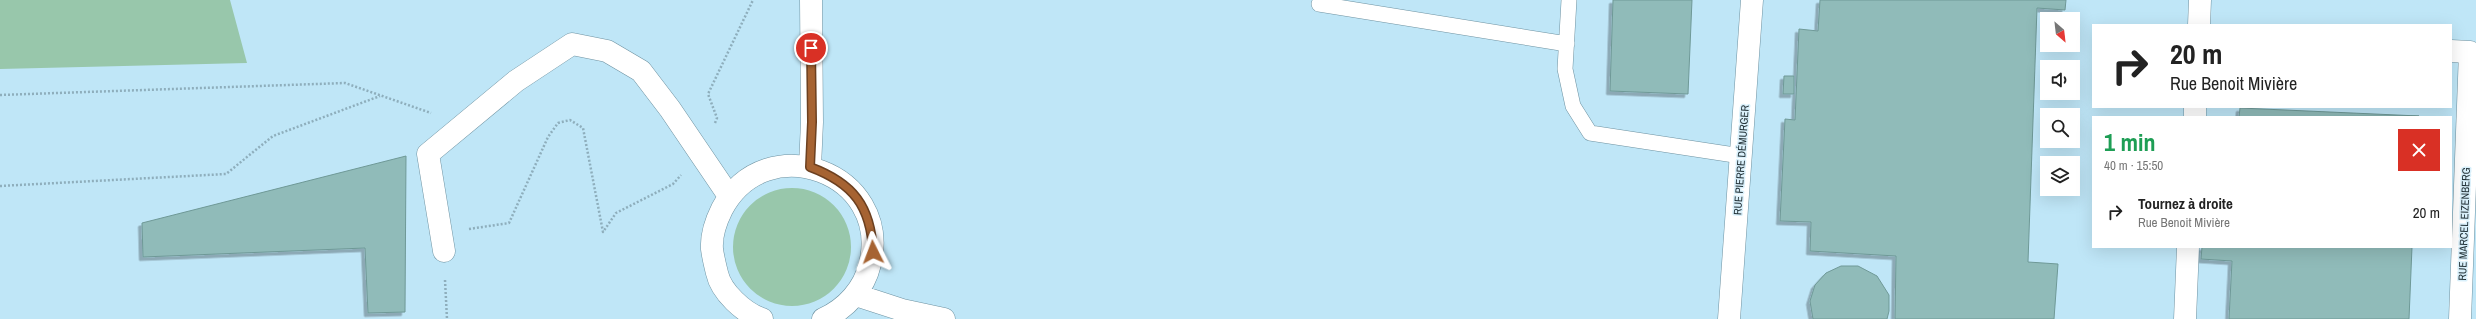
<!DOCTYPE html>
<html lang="fr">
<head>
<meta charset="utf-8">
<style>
  :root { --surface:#fff; --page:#f6f6f6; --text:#222; --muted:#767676 }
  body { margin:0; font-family:"Archivo Narrow",sans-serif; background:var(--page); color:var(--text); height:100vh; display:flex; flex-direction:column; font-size:15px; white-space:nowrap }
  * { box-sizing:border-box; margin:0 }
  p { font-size:13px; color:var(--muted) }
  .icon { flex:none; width:22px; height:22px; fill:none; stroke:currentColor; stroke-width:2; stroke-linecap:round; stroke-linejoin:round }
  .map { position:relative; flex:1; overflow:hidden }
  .sheet { position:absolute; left:2092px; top:116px; width:360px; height:132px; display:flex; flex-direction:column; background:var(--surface); border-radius:0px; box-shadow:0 4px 16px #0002 }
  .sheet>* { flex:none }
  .guide { position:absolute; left:2092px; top:24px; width:360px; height:84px; border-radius:0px; box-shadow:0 4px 16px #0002; background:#fff; color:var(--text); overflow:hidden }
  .needle { width:26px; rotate:152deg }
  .tools { position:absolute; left:2040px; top:12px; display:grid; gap:8px }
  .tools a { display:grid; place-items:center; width:40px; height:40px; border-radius:0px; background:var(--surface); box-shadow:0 4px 16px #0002; font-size:20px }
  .pin { position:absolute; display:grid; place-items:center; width:34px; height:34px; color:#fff; margin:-17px; border:2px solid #fff; border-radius:50%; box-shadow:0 1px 4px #0007 }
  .me { position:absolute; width:44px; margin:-22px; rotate:357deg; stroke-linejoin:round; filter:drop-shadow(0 0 3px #0008) }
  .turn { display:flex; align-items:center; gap:14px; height:84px; padding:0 12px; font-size:18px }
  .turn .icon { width:52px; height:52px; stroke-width:2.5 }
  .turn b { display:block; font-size:28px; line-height:34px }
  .round { display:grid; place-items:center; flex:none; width:42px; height:42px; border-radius:0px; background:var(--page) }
  .summary { display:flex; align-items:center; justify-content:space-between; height:68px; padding:0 12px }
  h1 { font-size:24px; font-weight:800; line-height:30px; color:#1e9e55 }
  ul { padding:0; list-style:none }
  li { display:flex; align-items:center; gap:12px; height:56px; padding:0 12px }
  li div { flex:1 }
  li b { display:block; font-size:15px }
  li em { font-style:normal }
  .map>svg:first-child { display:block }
  .green { fill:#98c7ab }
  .building { fill:#90bbb9; stroke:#6f9997; filter:url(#shadow) }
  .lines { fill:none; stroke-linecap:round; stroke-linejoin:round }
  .lane-casing { stroke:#6e92a1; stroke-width:16 }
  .street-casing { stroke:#6e92a1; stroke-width:23 }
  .path { stroke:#8eaebc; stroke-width:2.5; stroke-dasharray:2 2; stroke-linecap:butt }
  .lane { stroke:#fff; stroke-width:15 }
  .street { stroke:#fff; stroke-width:22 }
  .route-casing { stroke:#6c4020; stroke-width:10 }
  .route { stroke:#a66332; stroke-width:7 }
  .labels { text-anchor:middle; stroke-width:3; stroke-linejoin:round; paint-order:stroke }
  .street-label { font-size:11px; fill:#233238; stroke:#d9f0fb }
</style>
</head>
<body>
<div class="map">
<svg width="2476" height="319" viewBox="0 0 2476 319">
  <defs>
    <filter id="shadow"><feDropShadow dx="-3.5" dy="3.5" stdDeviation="0" flood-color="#0004"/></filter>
  </defs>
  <rect width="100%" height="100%" fill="#bfe6f7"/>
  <path class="green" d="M0 0H230L247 63 0 69Z
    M733 247a59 59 0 1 1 118 0a59 59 0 1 1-118 0Z"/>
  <path class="building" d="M1613 0H1692L1688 94 1610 91Z
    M1820 0H2066L2065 10 2037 8 2028 262 2058 264 2054 319H1895L1896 256 1810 251 1811 222 1780 221 1785 119 1795 120 1799 29 1818 31Z
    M1784 76H1794V94H1783Z
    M2240 108 2419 116 2239 117Z
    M406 156 405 312 368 313 365 248 143 257 142 223Z
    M2202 247H2412L2409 319H2229L2232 261 2201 259Z
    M1841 266H1858L1877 276 1889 295V311L1887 319H1813L1810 301 1815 285 1826 273Z"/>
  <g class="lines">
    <defs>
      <path id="lane" d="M1569 0 1565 69 1573 106 1590 133 1741 156
        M1319 4 1567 44"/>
      <path id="street" d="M2199 25 2200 0
        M2451 51 2470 52 2460 319
        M2195 117V107
        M810 167 812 122 811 0
        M444 251 428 154 516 81 572 44 607 51 641 71 670 109 729 196
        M856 295 902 310 944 319
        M762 319C744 313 721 292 717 273 715 265 713 257 712 249 711 235 716 221 722 209 766 126 892 173 870 264 864 289 846 309 823 319
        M1729 319 1752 0
        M2185 319 2188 247"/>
    </defs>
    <use href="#lane" class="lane-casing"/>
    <use href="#street" class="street-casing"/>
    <path class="path" d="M0 95 345 83 431 113
      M715 123 717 118 708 94 753 0
      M0 186 226 174 273 136 380 96
      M469 229 509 223 548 137 558 123 570 120 583 128 603 232 616 213 673 184 681 175
      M445 280 447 319"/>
    <use href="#lane" class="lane"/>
    <use href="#street" class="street"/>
  </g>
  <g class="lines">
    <defs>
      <path id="route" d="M811 48 812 122 810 167C853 183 871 206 873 252"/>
    </defs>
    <use href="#route" class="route-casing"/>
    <use href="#route" class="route"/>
  </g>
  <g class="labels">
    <g class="street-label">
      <text transform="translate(1741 160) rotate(-86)" y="4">RUE PIERRE DÉMURGER</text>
      <text transform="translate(2464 224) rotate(-88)" y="4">RUE MARCEL EIZENBERG</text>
    </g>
  </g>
</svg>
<div class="tools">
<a><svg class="needle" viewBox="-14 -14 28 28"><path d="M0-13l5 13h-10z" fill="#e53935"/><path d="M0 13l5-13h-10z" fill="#767676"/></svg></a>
<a><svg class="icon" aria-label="sound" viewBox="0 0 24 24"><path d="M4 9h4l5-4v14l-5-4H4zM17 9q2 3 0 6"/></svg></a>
<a><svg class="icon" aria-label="search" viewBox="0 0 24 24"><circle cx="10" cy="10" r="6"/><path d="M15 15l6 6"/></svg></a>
<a><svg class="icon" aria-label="layers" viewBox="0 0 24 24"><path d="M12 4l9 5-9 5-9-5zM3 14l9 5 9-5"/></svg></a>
</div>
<div class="pin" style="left:811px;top:48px;background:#d93025"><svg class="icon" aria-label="arrive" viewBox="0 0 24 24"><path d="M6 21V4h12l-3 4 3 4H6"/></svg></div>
<svg class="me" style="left:873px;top:252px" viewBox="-20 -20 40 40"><path d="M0-17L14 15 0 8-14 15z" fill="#a66332" stroke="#fff" stroke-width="4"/></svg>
<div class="guide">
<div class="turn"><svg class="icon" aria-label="right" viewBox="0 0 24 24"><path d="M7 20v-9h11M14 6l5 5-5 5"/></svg><div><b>20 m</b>Rue Benoit Mivière</div></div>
</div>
<section class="sheet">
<div class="summary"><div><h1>1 min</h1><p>40 m · 15:50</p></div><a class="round" style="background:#d93025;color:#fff"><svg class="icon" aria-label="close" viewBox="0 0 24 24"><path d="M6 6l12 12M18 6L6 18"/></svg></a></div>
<ul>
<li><svg class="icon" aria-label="right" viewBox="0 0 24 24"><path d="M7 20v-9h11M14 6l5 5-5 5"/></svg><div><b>Tournez à droite</b><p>Rue Benoit Mivière</p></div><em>20 m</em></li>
</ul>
</section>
</div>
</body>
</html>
